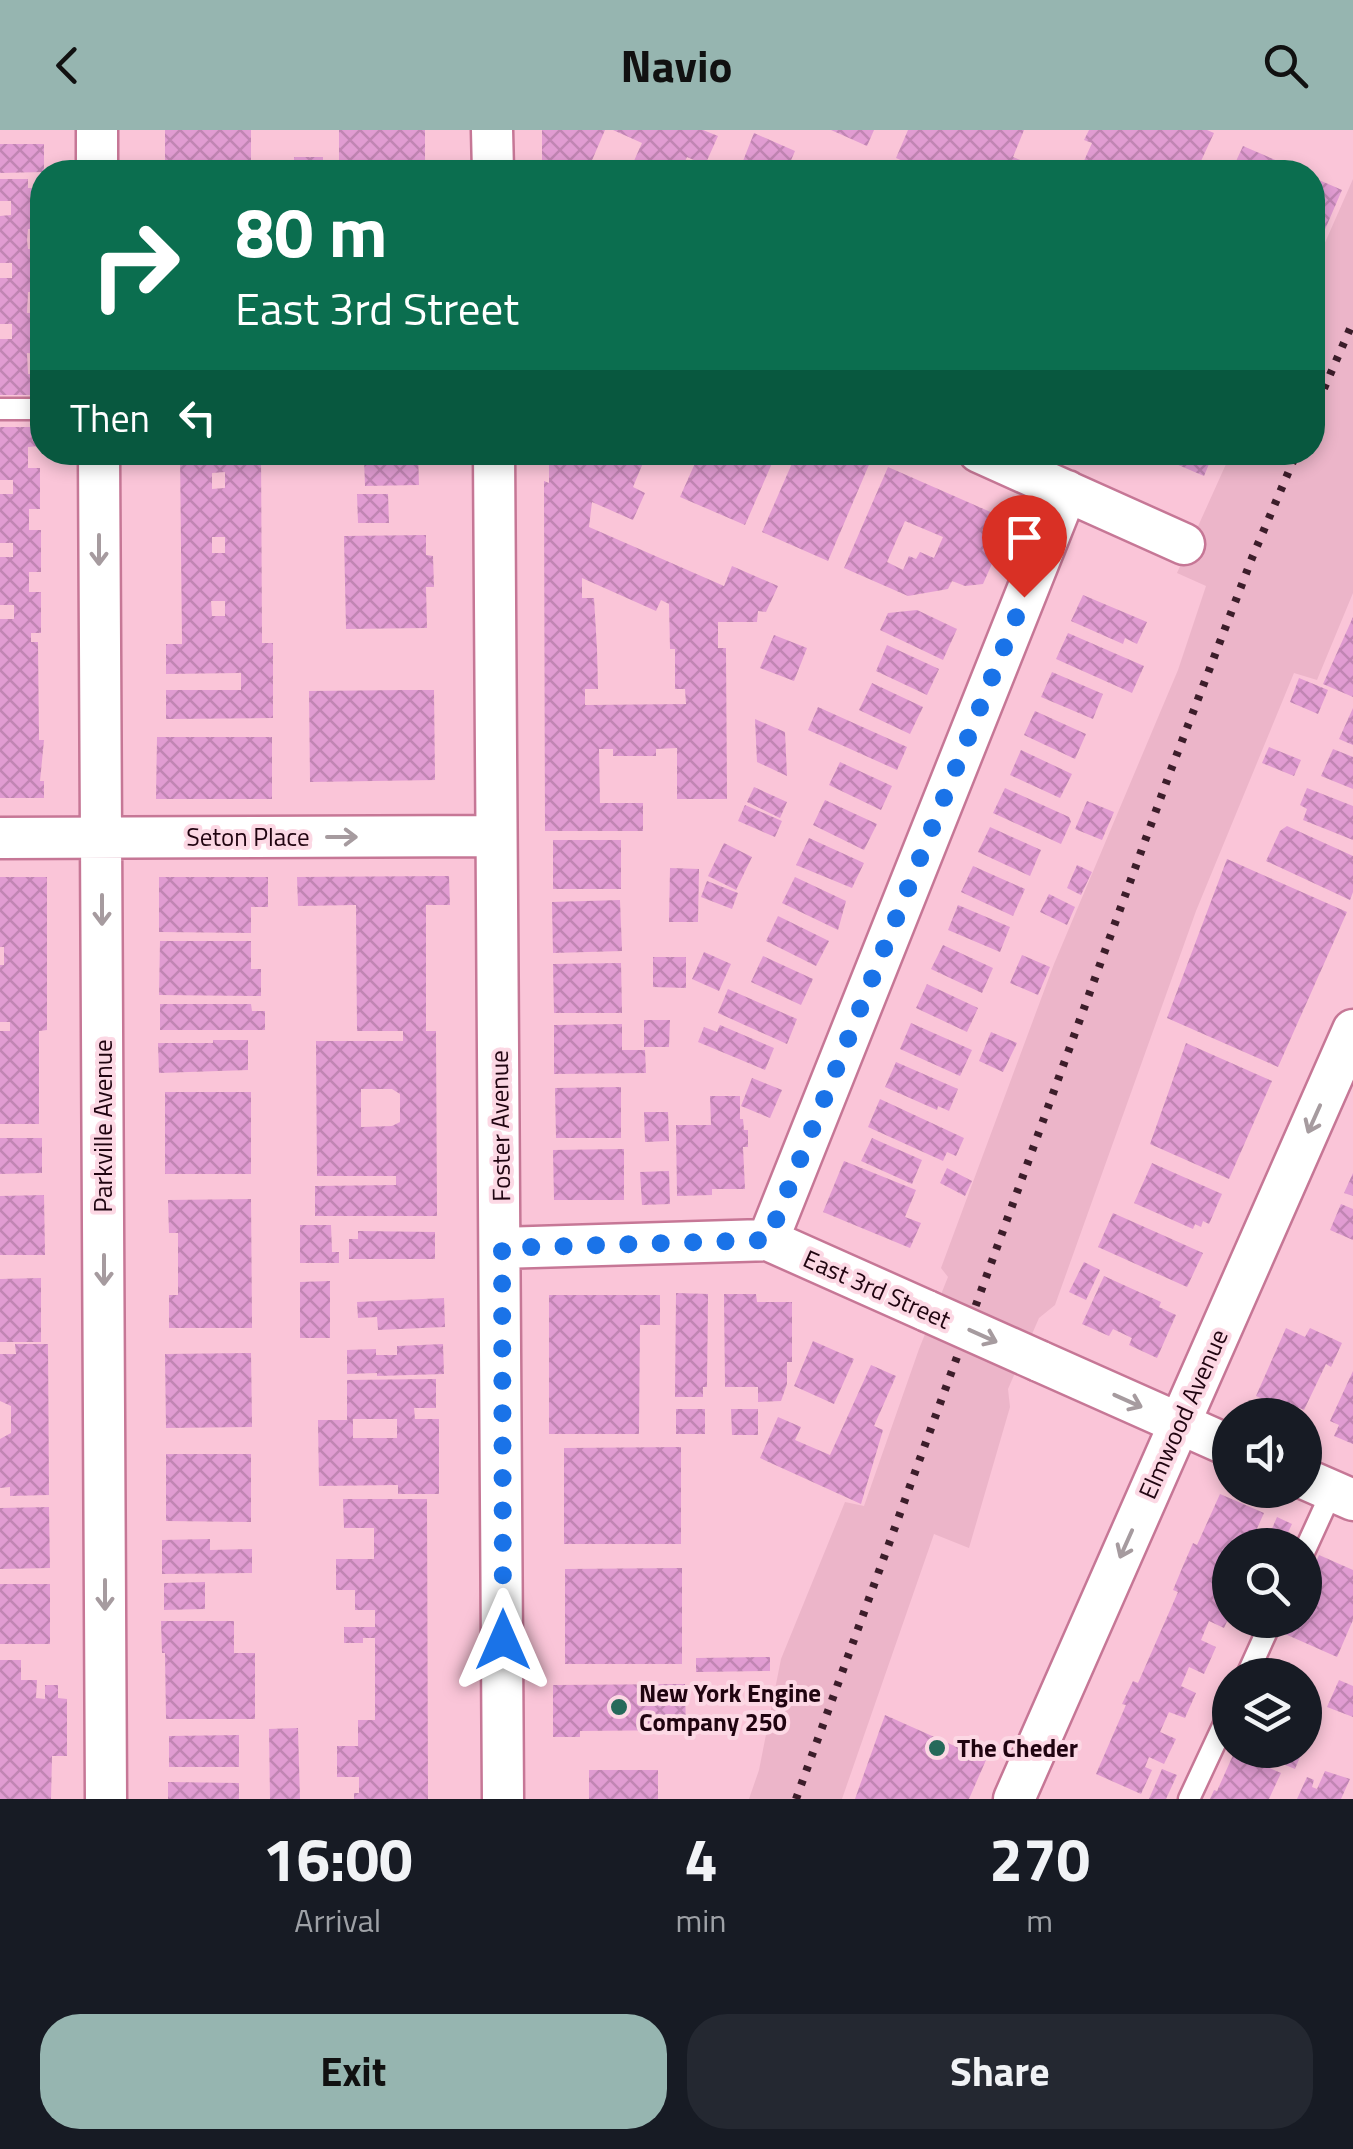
<!DOCTYPE html>
<html lang="en">
<head>
<meta charset="utf-8">
<style>
  :root { --surface:#171b24; --page:#242831; --text:#f1f3f6; --muted:#9ea1a6; --accent:#96b5b0 }
  body { margin:0; font-family:"Titillium Web",sans-serif; background:var(--page); color:var(--text); height:100vh; display:flex; flex-direction:column; font-size:38px; white-space:nowrap }
  * { box-sizing:border-box; margin:0 }
  p { font-size:32px; color:var(--muted) }
  .icon { flex:none; width:55px; height:55px; fill:none; stroke:currentColor; stroke-width:2; stroke-linecap:round; stroke-linejoin:round }
  .map { position:relative; height:1669px; overflow:hidden }
  .details { display:flex; flex-direction:column; background:var(--surface); flex:1 }
  .details>* { flex:none }
  .guide { position:absolute; left:30px; top:30px; width:1295px; height:305px; border-radius:40px; box-shadow:0 5px 15px #0003; background:#0b6e4f; color:#fff; overflow:hidden }
  .fabs { position:absolute; left:1212px; top:1268px; display:grid; gap:20px }
  .fabs a { display:grid; place-items:center; width:110px; height:110px; border-radius:50%; background:var(--surface); box-shadow:0 5px 15px #0003; font-size:50px }
  .pin { position:absolute; display:grid; place-items:center; width:85px; height:85px; color:#fff; margin:-102px -42px; border-radius:50% 50% 50% 0; rotate:-45deg; box-shadow:0 0 10px #0007 }
  .pin .icon { rotate:45deg }
  .me { position:absolute; width:110px; margin:-55px; rotate:0deg; stroke-linejoin:round; filter:drop-shadow(0 0 8px #0008) }
  .turn { display:flex; align-items:center; gap:35px; height:210px; padding:0 40px; font-size:45px }
  .turn .icon { width:130px; height:130px; stroke-width:2.5 }
  .turn b { display:block; font-size:70px; line-height:85px }
  .then { display:flex; align-items:center; height:95px; padding:0 40px; background:#0003; gap:20px; font-size:38px }
  .eta { display:flex; justify-content:space-evenly; align-items:center; height:170px; text-align:center }
  .eta b { font-size:60px; font-weight:700; line-height:70px }
  .button { display:flex; gap:20px; margin-top:auto; padding:20px 40px }
  .button a { flex:1; height:115px; border-radius:40px; background:var(--accent); color:#111; font-size:40px; font-weight:700; line-height:115px; text-align:center }
  .button a+a { background:var(--page); color:var(--text) }
  header { display:flex; justify-content:space-between; align-items:center; height:130px; padding:0 40px; background:var(--accent); color:#111; font-size:45px; font-weight:700 }
  .map>svg:first-child { display:block }
  .built { fill:#ecb5c9 }
  .building { fill:url(#building-cross-hatch); fill-rule:evenodd }
  .lines { fill:none; stroke-linecap:round; stroke-linejoin:round }
  .service-casing { stroke:#c67796; stroke-width:25 }
  .minor-casing { stroke:#c67796; stroke-width:45 }
  .service { stroke:#fff; stroke-width:20 }
  .minor { stroke:#fff; stroke-width:40 }
  .rail { stroke:#3c1d2a; stroke-width:8; stroke-dasharray:5 10; stroke-linecap:butt }
  .minor-bridge-casing { stroke:#c67796; stroke-width:45; stroke-linecap:butt }
  .minor-bridge { stroke:#fff; stroke-width:40 }
  .oneway { stroke:#a69b9f }
  .route { stroke:#1a73e8; stroke-width:18; stroke-dasharray:0 32.4 }
  .poi-dot { fill:#26695a; stroke:#fcd8e4; stroke-width:4 }
  .labels { text-anchor:middle; stroke-width:8; stroke-linejoin:round; paint-order:stroke }
  .street-label { font-size:25px; fill:#200410; stroke:#fcd8e4 }
  .poi-label { font-size:25px; font-weight:bold; fill:#200410; stroke:#fcd8e4; text-anchor:start }
</style>
</head>
<body>
<header><svg class="icon" aria-label="back" viewBox="0 0 24 24"><path d="M15 5l-7 7 7 7"/></svg>Navio<svg class="icon" aria-label="search" viewBox="0 0 24 24"><circle cx="10" cy="10" r="6"/><path d="M15 15l6 6"/></svg></header>
<div class="map">
<svg width="1353" height="1669" viewBox="0 0 1353 1669">
  <defs>
    <pattern id="building-cross-hatch" width="8" height="8" patternUnits="userSpaceOnUse" patternTransform="scale(2.5)"><rect width="8" height="8" fill="#e19cd2"/><path d="M0 0l8 8M0 8l8-8" fill="none" stroke="#c185b3"/></pattern>
  </defs>
  <rect width="100%" height="100%" fill="#fac5d8"/>
  <path class="built" d="M1353 49V463L1317 550 1294 543 1196 781 1055 1175 1039 1188 1008 1259 1010 1277 969 1418 934 1404 842 1669H749L759 1640 781 1529 845 1372 864 1376 919 1219 948 1147 941 1138 1054 834 1178 540 1206 456 1177 443 1231 323 1312 322 1313 140Z"/>
  <path class="building" d="M165 0H251V39H219L215 42 165 39Z
    M339 0H425V32H339Z
    M542 0H605L587 42H542Z
    M613 0H703L718 6 705 35 687 27 680 42H629L642 13Z
    M831 0H874L867 16Z
    M908 0H1024L1013 27 1042 39 1040 42H928L896 28Z
    M1089 0H1207L1214 3 1201 31 1228 42H1079L1092 13 1084 10Z
    M754 3 795 21 786 42H771L743 31Z
    M0 14H44V42L0 43Z
    M1243 16 1303 42H1231Z
    M294 27H323V42H294Z
    M1312 47 1342 60 1320 111 1312 107Z
    M0 49H28V58H40V99H28L27 110 28 119H40V162H28L27 183H40V224L27 223 28 244H40V265H0V209H12V194H0V148H12V133H0V86L11 85V71H0Z
    M0 297H40V316L28 317V338H40V379H29V400H41V442H29V462H41V503H31V512H38L39 610H44L40 651H44V668H0V489H14V475H0V427H13V413H0V364H13V350H0Z
    M180 322H261L262 513H273V588L166 589V560H241V543L166 544V514H182ZM225 342V358L212 359V343ZM212 407H225V423H212ZM211 471H225V486H212Z
    M384 322H418L419 355 365 356 364 328 385 327Z
    M549 322H632L645 328 633 357 645 363 633 390 592 372 589 397 724 456 732 436 778 456 766 482 758 481 757 492H718V518H726L727 669H677V618L656 619V626H613V619H599L600 673H643V701H545L544 351 549 353ZM582 448 656 481 661 470 669 474 670 519H675V559H685L686 574 585 575V559H598L597 519 594 468H582Z
    M700 322H777L745 395 680 367Z
    M797 322H853L871 330 828 431 762 402Z
    M1148 322H1214L1204 346Z
    M888 337 1011 391 983 454 965 456 952 451 948 459 908 466 844 438ZM905 391 943 407 934 428 920 422 916 429 909 426 903 440 887 432Z
    M357 364H388L389 393H358Z
    M426 405V425L433 426 434 457H426L427 498 346 499 344 406Z
    M1083 465 1147 492 1137 514 1125 508 1123 514 1071 491Z
    M917 480 957 499 943 530 880 500 888 483Z
    M1353 487V567L1323 554Z
    M1068 503 1144 536 1132 563 1056 529Z
    M774 505 807 518 794 551 760 538Z
    M887 515 939 539 927 565 876 541Z
    M1052 542 1103 564 1093 589 1041 567Z
    M1299 548 1328 560 1318 584 1290 572Z
    M872 553 923 577 910 604 859 580Z
    M404 560H434L435 650 310 652 309 561Z
    M818 577 907 617 897 640 808 600Z
    M1353 578V615L1339 609Z
    M1035 581 1086 604 1075 629 1024 605Z
    M755 589 785 602 787 646 757 632Z
    M157 607H272V669H156Z
    M1269 617 1301 630 1294 646 1262 633Z
    M1333 619 1353 627V659L1321 646Z
    M1021 620 1072 644 1060 668 1010 645Z
    M840 632 892 656 881 680 829 655Z
    M754 657 787 672 780 688 747 672Z
    M1005 658 1069 687 1071 692 1061 714 993 683Z
    M1307 658 1353 676V710L1303 690 1307 679 1300 675Z
    M825 670 877 694 864 720 813 695Z
    M1087 671 1114 682 1102 710 1075 699Z
    M745 675 782 691 775 707 738 691Z
    M1287 696 1353 726V762L1350 770 1266 731 1280 701Z
    M990 697 1041 720 1030 746 978 722Z
    M809 708 864 733 852 758 796 735Z
    M553 710H621V759H553Z
    M724 713 752 727 736 760 708 746Z
    M1227 729 1347 782 1278 937 1167 888Z
    M1077 735 1092 742 1081 765 1067 758Z
    M973 736 1025 759 1013 786 961 762Z
    M670 738 699 739 698 792H669Z
    M449 746 450 775H426V901H436L437 1086H315V1056L396 1055V1046H317L316 911H403V901H357L356 775 298 776 297 747ZM361 959H392L400 964V992L392 996 361 997Z
    M0 747H47V900L39 901V994H0V901H10V892H0V835H4V817H0Z
    M159 747H268V777H251V803L159 802Z
    M795 747 846 771 838 800 782 773Z
    M707 751 738 763 732 779 701 767Z
    M1049 764 1075 777 1067 795 1040 782Z
    M620 770 622 821 553 823 552 772Z
    M958 775 1010 797 1000 822 948 800Z
    M778 786 829 811 816 836 766 811Z
    M160 811H251V839H261V866L159 865Z
    M943 815 993 838 982 863 931 839Z
    M704 822 731 834 719 861 692 849Z
    M1022 825 1050 837 1038 865 1010 853Z
    M763 826 813 849 801 875 751 852Z
    M653 827H686V858L653 857Z
    M621 833 622 883H554L553 834Z
    M927 854 978 878 967 902 916 878Z
    M728 859 797 889 787 914 718 883Z
    M160 874H251L252 881H265V900H160Z
    M644 890H670L669 917H644Z
    M911 893 972 920 960 946 900 919Z
    M622 894V920H645L646 943 554 944V895Z
    M720 895 774 918 765 940 698 912 704 897 717 902Z
    M991 902 1017 913 1003 942 979 931Z
    M213 910H248V940L159 943 158 913H213Z
    M1186 913 1272 951 1229 1049 1150 1014Z
    M896 932 958 959 949 981 938 976 937 980 885 957Z
    M752 948 782 960 770 988 741 976Z
    M621 957V1008H556L555 958Z
    M165 962H251V1044H165Z
    M710 966H740V989H743L744 1000H748V1017H743L745 1059H712V1065L677 1066 676 995H711Z
    M880 969 964 1008 956 1026 947 1022 943 1031 868 997Z
    M644 982H668L669 1011 645 1012Z
    M0 1008H42V1043L0 1044Z
    M872 1008 922 1030 912 1054 861 1031Z
    M624 1019V1070H554L553 1020Z
    M844 1031 916 1060 905 1087 921 1093 910 1118 823 1082Z
    M1152 1033 1222 1064 1209 1094 1203 1091 1201 1097 1195 1094 1193 1099 1134 1073Z
    M947 1038 972 1051 965 1066 940 1053Z
    M669 1041 670 1074 642 1075 640 1042Z
    M1353 1043V1066L1344 1063Z
    M44 1065 45 1125H0V1066Z
    M251 1069 252 1198H169V1165H178V1103H169L168 1070Z
    M1341 1074 1353 1079V1110L1330 1100Z
    M1113 1083 1203 1123 1187 1157 1098 1117Z
    M300 1095H331L332 1122H339V1133H300Z
    M358 1101 435 1102V1129H349V1109H358Z
    M1084 1132 1100 1140 1086 1170 1069 1162Z
    M1104 1146 1161 1172 1159 1177 1176 1185 1157 1228 1129 1215 1132 1208 1113 1199 1109 1206 1082 1194Z
    M41 1148V1212H0V1149Z
    M330 1151V1208H300V1152Z
    M676 1163 708 1164 707 1257H703V1267H675Z
    M724 1164H756L757 1172H792V1232H787V1254L781 1271 758 1272V1257H725Z
    M549 1165H660V1195H640L639 1304H549Z
    M444 1168 445 1197 378 1200 377 1187 358 1188 357 1172Z
    M1286 1198 1305 1207 1310 1198 1342 1213 1331 1237 1326 1234 1304 1280 1284 1271 1281 1277 1256 1266Z
    M813 1211 854 1229 834 1274 794 1256Z
    M15 1214H48L49 1365 10 1366V1357L0 1358V1309L11 1303V1276L0 1271V1224H16Z
    M443 1214 444 1244 377 1246V1243L347 1244V1220L376 1219V1225H397V1216Z
    M251 1223 252 1297 166 1298 165 1224Z
    M871 1235 896 1246 874 1296 883 1300 861 1374 760 1328 778 1287 801 1297 795 1310 830 1325Z
    M1353 1241V1314L1334 1306 1339 1295 1330 1291Z
    M436 1249V1278H414L415 1289H439V1364H398V1355L319 1356 318 1290H347V1250ZM353 1289H397V1308H353Z
    M676 1279H705V1304H676Z
    M731 1279H758V1305H732Z
    M681 1317V1414H564V1318Z
    M166 1324H251V1392L166 1391Z
    M1220 1364 1264 1383 1251 1412 1246 1410 1243 1415H1230V1444L1221 1465 1230 1469V1485L1224 1498 1209 1491 1201 1510 1216 1517 1204 1544 1189 1537 1181 1556 1196 1563 1185 1588 1169 1582 1160 1602 1176 1609 1164 1634 1149 1627 1145 1637 1152 1640 1141 1664 1096 1644 1126 1575 1122 1574 1133 1551 1138 1553 1178 1462 1173 1460 1183 1436 1193 1413 1197 1415Z
    M343 1369H427L428 1669H354V1663H359V1647H337V1616H358V1590H375V1508H363V1513H344V1497H375V1480H355V1460H336V1429H374V1398H344Z
    M49 1377 50 1438 0 1439V1378Z
    M1277 1387 1292 1394 1282 1415H1265Z
    M210 1409V1420L252 1419V1443L162 1444V1410Z
    M1319 1425 1353 1440V1490L1337 1527 1285 1504 1291 1490H1305V1457Z
    M682 1438V1534H565V1439Z
    M205 1452V1479L164 1480V1453Z
    M0 1454H50V1514H0Z
    M161 1491H234V1523H255V1589H166L165 1523H162Z
    M770 1527V1541L696 1542V1528Z
    M0 1530H21V1550H37L36 1568 45 1569V1555H58V1568L67 1569V1626H52L51 1669H0Z
    M1339 1550 1353 1556V1587L1327 1577Z
    M685 1554 686 1600 580 1601V1607H553V1555Z
    M885 1585 986 1630 969 1669H855Z
    M298 1598 300 1669H270L269 1599Z
    M239 1605V1637H169V1606Z
    M1228 1620H1261L1256 1632 1281 1643 1269 1669H1210L1214 1660 1217 1661 1234 1623Z
    M1290 1620H1303L1295 1639 1283 1634Z
    M1162 1639 1177 1645 1166 1669H1149Z
    M589 1640H658V1669H589Z
    M1325 1641 1350 1649 1341 1669H1297L1307 1647 1314 1650 1312 1657 1317 1659Z
    M168 1652 239 1653V1669H168Z"/>
  <g class="lines">
    <defs>
      <path id="service" d="M0 279H42
        M1305 1420 1332 1361
        M1247 1545 1272 1490
        M1189 1669 1230 1581"/>
      <path id="minor" d="M97 0V42
        M492 0 493 42
        M99 322 106 1669
        M494 322 503 1669
        M979 322 1184 414
        M0 708 496 706
        M768 1110 1067 361
        M501 1118 768 1110 927 1181
        M1039 1231 1230 1316
        M1305 1349 1353 1370
        M1014 1669 1353 900"/>
    </defs>
    <use href="#service" class="service-casing"/>
    <use href="#minor" class="minor-casing"/>
    <use href="#service" class="service"/>
    <use href="#minor" class="minor"/>
    <path class="rail" d="M1312 286 1353 192
      M796 1669 1169 645 1252 428 1297 322"/>
    <defs>
      <path id="minor-bridge" d="M927 1181 1039 1231"/>
    </defs>
    <use href="#minor-bridge" class="minor-bridge-casing"/>
    <use href="#minor-bridge" class="minor-bridge"/>
  </g>
  <defs><path id="oneway-shaft" d="M-6 0H5M1.5-3L5.5 0L1.5 3" fill="none" stroke-width="1.6" stroke-linecap="round" stroke-linejoin="round" transform="scale(2.5)"/></defs>
  <g class="oneway">
    <use href="#oneway-shaft" transform="translate(99 420) rotate(90)"/>
    <use href="#oneway-shaft" transform="translate(342 707)"/>
    <use href="#oneway-shaft" transform="translate(102 780) rotate(90)"/>
    <use href="#oneway-shaft" transform="translate(1314 989) rotate(114)"/>
    <use href="#oneway-shaft" transform="translate(104 1140) rotate(90)"/>
    <use href="#oneway-shaft" transform="translate(983 1206) rotate(24)"/>
    <use href="#oneway-shaft" transform="translate(1128 1271) rotate(24)"/>
    <use href="#oneway-shaft" transform="translate(1126 1414) rotate(114)"/>
    <use href="#oneway-shaft" transform="translate(105 1465) rotate(90)"/>
  </g>
  <g class="lines">
    <path class="route" d="M503 1510 502 1118 768 1110 1024 467"/>
  </g>
  <g class="poi-dot">
    <circle cx="619" cy="1577" r="10"/>
    <circle cx="937" cy="1618" r="10"/>
  </g>
  <g class="labels">
    <g class="street-label">
      <text x="248" y="716">Seton Place</text>
      <text transform="translate(103 996) rotate(-90)" y="9">Parkville Avenue</text>
      <text transform="translate(500 996) rotate(-91)" y="9">Foster Avenue</text>
      <text transform="translate(877 1159) rotate(24)" y="9">East 3rd Street</text>
      <text transform="translate(1183 1284) rotate(-66)" y="9">Elmwood Avenue</text>
    </g>
    <g class="poi-label">
      <text x="639" y="1572">New York Engine<tspan x="639" dy="29">Company 250</tspan></text>
      <text x="957" y="1627">The Cheder</text>
    </g>
  </g>
</svg>
<div class="fabs">
<a><svg class="icon" aria-label="sound" viewBox="0 0 24 24"><path d="M4 9h4l5-4v14l-5-4H4zM17 9q2 3 0 6"/></svg></a>
<a><svg class="icon" aria-label="search" viewBox="0 0 24 24"><circle cx="10" cy="10" r="6"/><path d="M15 15l6 6"/></svg></a>
<a><svg class="icon" aria-label="layers" viewBox="0 0 24 24"><path d="M12 4l9 5-9 5-9-5zM3 14l9 5 9-5"/></svg></a>
</div>
<div class="pin" style="left:1024px;top:467px;background:#d93025"><svg class="icon" aria-label="arrive" viewBox="0 0 24 24"><path d="M6 21V4h12l-3 4 3 4H6"/></svg></div>
<svg class="me" style="left:503px;top:1510px" viewBox="-20 -20 40 40"><path d="M0-17L14 15 0 8-14 15z" fill="#1a73e8" stroke="#fff" stroke-width="4"/></svg>
<div class="guide">
<div class="turn"><svg class="icon" aria-label="right" viewBox="0 0 24 24"><path d="M7 20v-9h11M14 6l5 5-5 5"/></svg><div><b>80 m</b>East 3rd Street</div></div>
<div class="then">Then<svg class="icon" aria-label="left" viewBox="0 0 24 24"><path d="M17 20v-9H6M10 6l-5 5 5 5"/></svg></div>
</div>
</div>
<section class="details">
<div class="eta">
<div><b>16:00</b><p>Arrival</p></div>
<div><b>4</b><p>min</p></div>
<div><b>270</b><p>m</p></div>
</div>
<div class="button"><a>Exit</a><a>Share</a></div>
</section>
</body>
</html>
